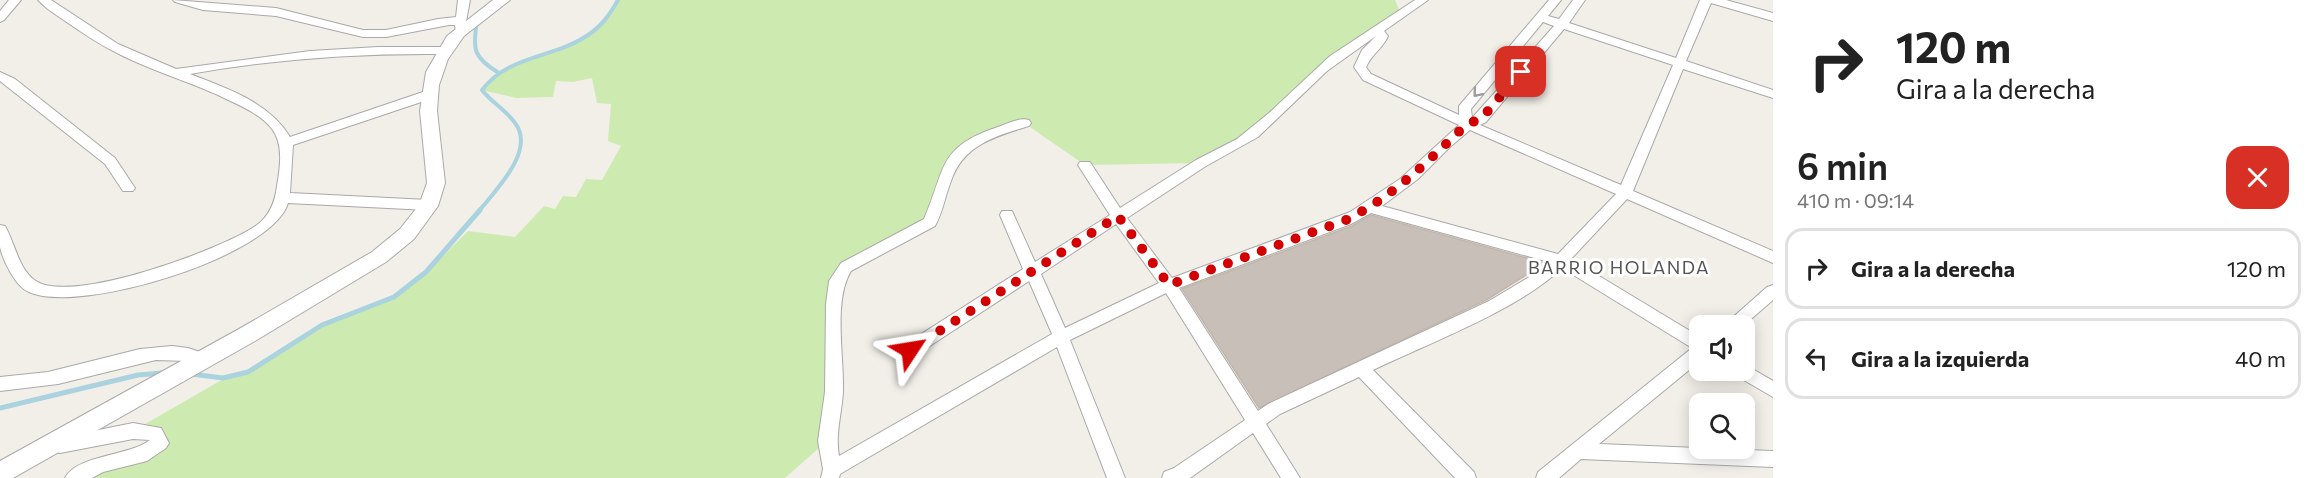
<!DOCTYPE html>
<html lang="es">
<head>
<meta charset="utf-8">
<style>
  :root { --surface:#fff; --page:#f2f2f2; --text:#222; --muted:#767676; --line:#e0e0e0 }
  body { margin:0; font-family:Commissioner,sans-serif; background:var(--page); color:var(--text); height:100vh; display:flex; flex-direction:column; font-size:22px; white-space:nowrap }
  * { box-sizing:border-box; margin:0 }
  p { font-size:20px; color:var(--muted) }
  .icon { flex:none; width:33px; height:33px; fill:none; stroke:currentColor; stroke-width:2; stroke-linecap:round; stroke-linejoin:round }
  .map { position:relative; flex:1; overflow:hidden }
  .drawer { display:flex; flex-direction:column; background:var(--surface); width:540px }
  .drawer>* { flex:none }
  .guide { background:#fff; color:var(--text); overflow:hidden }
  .controls { position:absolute; left:1689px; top:315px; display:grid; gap:12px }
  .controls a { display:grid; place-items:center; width:66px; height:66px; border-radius:12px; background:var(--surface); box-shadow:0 3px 15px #0003; font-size:30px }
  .pin { position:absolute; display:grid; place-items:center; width:51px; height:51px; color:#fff; margin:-26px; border-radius:12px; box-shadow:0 3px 9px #0006 }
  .me { position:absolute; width:66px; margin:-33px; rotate:57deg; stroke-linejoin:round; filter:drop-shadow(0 0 4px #0008) }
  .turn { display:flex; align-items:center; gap:21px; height:126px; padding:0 24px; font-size:27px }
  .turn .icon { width:78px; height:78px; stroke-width:2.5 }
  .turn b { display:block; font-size:42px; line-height:51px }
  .round { display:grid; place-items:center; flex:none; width:63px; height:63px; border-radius:18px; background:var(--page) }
  .overview { display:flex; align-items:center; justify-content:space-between; height:102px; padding:0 24px }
  h1 { font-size:36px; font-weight:600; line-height:45px }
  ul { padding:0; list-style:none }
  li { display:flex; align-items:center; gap:18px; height:81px; margin:0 12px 9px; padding:0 12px; border:3px solid var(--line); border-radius:18px }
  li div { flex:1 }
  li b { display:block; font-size:22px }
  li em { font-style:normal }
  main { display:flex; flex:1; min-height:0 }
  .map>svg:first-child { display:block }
  .grass { fill:#cdebb0 }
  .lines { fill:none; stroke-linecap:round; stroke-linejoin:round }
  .stream-far1 { stroke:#aad3df; stroke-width:4 }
  .stream { stroke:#aad3df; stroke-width:5 }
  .building { fill:#c7bfb8; stroke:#c4b6ab; stroke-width:1.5 }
  .minor-casing { stroke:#a9a9a9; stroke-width:2 }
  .tertiary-casing { stroke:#a9a9a9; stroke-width:2 }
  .minor { fill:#fff; fill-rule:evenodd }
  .tertiary { fill:#fff; fill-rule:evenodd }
  .oneway { stroke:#9c9c9c }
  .route { stroke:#d40000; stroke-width:10; stroke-dasharray:0 18 }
  .labels { text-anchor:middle; stroke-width:6; stroke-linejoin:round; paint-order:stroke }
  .neighbourhood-label { font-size:18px; letter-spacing:1.5px; fill:#555; stroke:#fff }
</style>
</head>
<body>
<main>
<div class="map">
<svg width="1773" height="478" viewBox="0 0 1773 478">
  <rect width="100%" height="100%" fill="#f2efe9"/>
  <path class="grass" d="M618 0H1395L1402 16 1324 67 1243 142 1201 163 1085 165 1024 123 962 150 935 213 846 267 837 281 827 441 785 478H74L160 443 133 431 225 378 260 366 323 324 393 298 427 272 468 231 515 237 544 206 555 209 563 196 576 197 586 179 602 180 621 146 608 141 611 104 597 103 592 78 573 82 556 81 553 97 516 98 482 90C503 46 591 65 618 0Z"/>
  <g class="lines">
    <path class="stream-far1" d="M477 22C472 50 474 58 499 73
      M479 211C496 190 536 150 515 123 506 110 492 103 482 90 510 54 553 59 588 35 602 26 610 14 618 0"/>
    <path class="stream" d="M191 374 223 378 248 372 322 325 394 297 426 272 480 210
      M0 408 138 375 162 373"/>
  </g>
  <path class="building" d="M1371 215 1545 263 1488 299 1259 408 1182 289 1352 226Z"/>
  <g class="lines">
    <defs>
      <path id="minor" d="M9 0H21L4 20 0 22V11Z
        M38 0H51L118 44 176 69 310 51 378 47H448L450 50 444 54C359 53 274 59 190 74 226 88 269 102 290 137L423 92H433L434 95 433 98 293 145 290 193 428 200 435 205 428 210 288 203C272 257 79 315 29 292 16 287 3 261 0 247 0 241 0 232 0 225L5 226C15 243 19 271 36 281 72 305 223 249 257 225 270 215 275 202 277 186 280 168 284 145 272 129 260 113 236 104 218 95 187 81 153 71 121 55 104 47 87 36 71 25 60 17 47 10 38 0Z
        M173 0 276 8 363 30H386L438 19 456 17 458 0H470L464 32H456L455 25H449L386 37H363L276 16 203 10 175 2Z
        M1415 0H1428L1384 31 1388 36C1383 48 1372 54 1366 67L1371 74 1459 115V106L1549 0H1561L1548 16 1559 19 1573 0H1585L1569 23 1676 58 1700 0H1726L1773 13V21L1711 3 1686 61 1773 90V98L1683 69 1633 191 1773 251V263L1627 199 1571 259 1700 337V361L1599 444 1773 451V467L1581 459 1559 478H1536L1538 472 1692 348 1562 268C1518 310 1429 343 1373 370L1474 472 1476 478H1455L1359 377 1280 414 1266 424 1300 478H1281L1253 433 1190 478H1162L1164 472 1174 468 1245 420 1166 293 1070 340 1125 478H1107L1057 347 840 474 839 478H821L823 469 818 441 825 392 826 304 829 281 841 263 924 219C946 169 937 147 998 127 1007 124 1019 117 1029 120L1031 123 1029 126C996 136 963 145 951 181 945 196 943 212 935 226L851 271C833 300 844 356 843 391 842 413 835 433 839 456L1052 334 1029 281 916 355 910 357 904 355 902 350 904 345 1023 269 1000 215 1002 211H1012L1035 262 1110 215 1078 165 1080 162H1090L1120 208 1196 160 1237 139 1269 113 1330 56ZM1543 22 1554 26 1472 118 1471 109ZM1564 29 1673 65 1621 185 1480 125 1486 122ZM1376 36 1362 50 1354 67 1363 80 1459 125 1400 179 1350 212 1172 278 1127 218 1206 166 1258 137 1327 71ZM1470 130 1616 194 1558 254 1382 206 1418 179 1450 147ZM1371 213 1549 262 1541 270 1489 301 1268 404 1258 411 1179 288 1351 224ZM1116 224 1159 283 1065 328 1041 274Z
        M0 72 15 79 115 158 135 188 133 191H123L105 164 0 81Z
        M1773 285V300L1743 326H1723L1767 287Z
        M172 346 188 348 209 355 211 360 209 365 203 367 187 361 156 360 58 384 0 391V377L48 372 140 349Z
        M1744 364 1773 381V397L1735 375 1733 370H1744Z
        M133 423 161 428 169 443 166 448 147 461 103 472 92 478H65C76 455 130 456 150 440L133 439 60 453 54 451 51 445 54 439Z"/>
      <path id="tertiary" d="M493 0H510L464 36 448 59 439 85 437 111 445 183 438 206 414 239 386 262 255 341 13 478H0V461L239 329 372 252 400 229 419 205 427 183 420 111 426 72 447 36Z"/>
    </defs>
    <use href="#minor" class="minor-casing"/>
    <use href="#tertiary" class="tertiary-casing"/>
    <use href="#minor" class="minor"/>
    <use href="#tertiary" class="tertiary"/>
  </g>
  <defs><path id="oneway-chevron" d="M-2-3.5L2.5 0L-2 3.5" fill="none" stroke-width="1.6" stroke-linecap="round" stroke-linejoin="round" transform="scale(1.5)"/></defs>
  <use class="oneway" href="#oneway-chevron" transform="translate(1477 93) rotate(130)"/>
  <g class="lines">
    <path class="route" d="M910 350 1118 216 1169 285 1346 220C1394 196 1428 161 1467 124L1481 119 1521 72"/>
  </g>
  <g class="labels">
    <g class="neighbourhood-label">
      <text x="1619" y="274">BARRIO HOLANDA</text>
    </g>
  </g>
</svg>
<div class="controls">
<a><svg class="icon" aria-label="sound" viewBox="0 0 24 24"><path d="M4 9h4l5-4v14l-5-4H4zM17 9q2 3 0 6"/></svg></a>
<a><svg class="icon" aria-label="search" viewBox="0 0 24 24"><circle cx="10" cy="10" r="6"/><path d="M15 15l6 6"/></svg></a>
</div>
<div class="pin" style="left:1521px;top:72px;background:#d93025"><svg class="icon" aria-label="arrive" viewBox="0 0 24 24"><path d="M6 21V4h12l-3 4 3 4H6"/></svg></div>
<svg class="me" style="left:910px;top:350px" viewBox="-20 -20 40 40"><path d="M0-17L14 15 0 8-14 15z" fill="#d40000" stroke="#fff" stroke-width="4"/></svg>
</div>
<section class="drawer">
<div class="guide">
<div class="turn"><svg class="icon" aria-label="right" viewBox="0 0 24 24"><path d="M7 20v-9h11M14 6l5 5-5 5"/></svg><div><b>120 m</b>Gira a la derecha</div></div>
</div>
<div class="overview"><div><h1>6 min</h1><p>410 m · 09:14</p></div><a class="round" style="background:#d93025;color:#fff"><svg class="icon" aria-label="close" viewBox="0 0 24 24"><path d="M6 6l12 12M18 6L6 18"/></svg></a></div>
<ul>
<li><svg class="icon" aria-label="right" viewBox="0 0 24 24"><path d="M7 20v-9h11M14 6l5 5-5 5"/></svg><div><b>Gira a la derecha</b></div><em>120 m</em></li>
<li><svg class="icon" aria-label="left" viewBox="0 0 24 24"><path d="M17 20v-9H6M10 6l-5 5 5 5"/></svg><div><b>Gira a la izquierda</b></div><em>40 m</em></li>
</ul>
</section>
</main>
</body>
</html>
